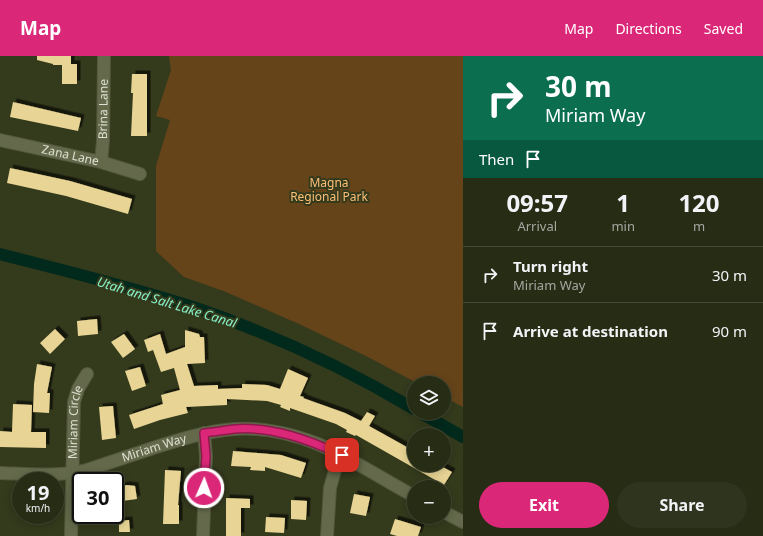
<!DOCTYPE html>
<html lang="en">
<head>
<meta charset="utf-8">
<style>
  :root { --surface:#272c15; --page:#2f341e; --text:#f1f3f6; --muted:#a4a7a0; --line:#434834; --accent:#db2777 }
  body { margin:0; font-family:"Noto Sans",sans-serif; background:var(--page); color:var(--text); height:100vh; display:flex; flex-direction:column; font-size:15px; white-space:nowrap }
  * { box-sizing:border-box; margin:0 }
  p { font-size:13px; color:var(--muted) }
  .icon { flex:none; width:22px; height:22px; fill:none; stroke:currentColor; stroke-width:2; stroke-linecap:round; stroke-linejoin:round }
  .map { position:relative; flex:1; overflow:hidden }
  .panel { display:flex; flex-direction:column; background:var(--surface); width:300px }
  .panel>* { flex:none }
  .guide { background:#0b6e4f; color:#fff; overflow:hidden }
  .fabs { position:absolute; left:407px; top:320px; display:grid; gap:8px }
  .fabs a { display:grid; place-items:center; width:44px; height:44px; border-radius:50%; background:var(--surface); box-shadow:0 2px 10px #0003,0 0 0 1px var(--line); font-size:20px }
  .speed { position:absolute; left:12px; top:416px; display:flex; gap:8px; font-size:20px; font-weight:700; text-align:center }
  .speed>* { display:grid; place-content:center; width:52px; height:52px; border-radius:50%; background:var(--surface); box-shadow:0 2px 10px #0003,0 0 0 1px var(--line); line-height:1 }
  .speed small { font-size:10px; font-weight:400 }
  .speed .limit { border:2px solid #111; border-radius:6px; background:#fff; color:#111 }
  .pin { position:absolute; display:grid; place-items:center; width:34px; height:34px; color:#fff; margin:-17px; border-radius:8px; box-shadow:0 2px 6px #0006 }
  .me { position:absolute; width:44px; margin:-22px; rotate:2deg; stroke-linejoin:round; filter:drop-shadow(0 0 3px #0008) }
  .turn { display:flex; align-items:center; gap:14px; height:84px; padding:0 16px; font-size:18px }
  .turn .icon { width:52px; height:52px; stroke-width:2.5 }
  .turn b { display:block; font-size:28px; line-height:34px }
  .then { display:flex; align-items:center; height:38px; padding:0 16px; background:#0003; gap:8px; font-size:15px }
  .eta { display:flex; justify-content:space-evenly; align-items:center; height:68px; text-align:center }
  .eta b { font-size:24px; font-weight:700; line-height:28px }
  .button { display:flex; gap:8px; margin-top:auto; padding:8px 16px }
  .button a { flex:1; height:46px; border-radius:24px; background:var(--accent); color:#fff; font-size:16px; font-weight:700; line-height:46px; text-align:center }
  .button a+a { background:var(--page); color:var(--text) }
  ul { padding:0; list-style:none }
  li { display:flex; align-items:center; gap:12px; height:56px; padding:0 16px; border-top:1px solid var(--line) }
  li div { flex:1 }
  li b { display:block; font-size:15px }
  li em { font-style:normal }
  header { display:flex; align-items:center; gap:24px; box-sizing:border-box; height:56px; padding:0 20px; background:var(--accent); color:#fff }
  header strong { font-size:19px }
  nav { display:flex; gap:22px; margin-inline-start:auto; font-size:14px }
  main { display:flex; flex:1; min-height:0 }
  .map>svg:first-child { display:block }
  .green { fill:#66441a }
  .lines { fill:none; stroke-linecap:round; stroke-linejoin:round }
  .canal { stroke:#01291c; stroke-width:12 }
  .building { fill:#e8d595; filter:url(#shadow) }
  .minor-casing { stroke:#52573d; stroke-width:14 }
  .minor { stroke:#63694a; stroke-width:12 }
  .route-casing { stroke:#8e194d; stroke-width:10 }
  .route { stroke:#db2777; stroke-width:7 }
  .labels { text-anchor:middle; stroke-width:4; stroke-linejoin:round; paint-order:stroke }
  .street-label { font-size:12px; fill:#dde1d0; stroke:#343a1c }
  .park-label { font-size:12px; fill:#fdbe77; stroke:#343a1c }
  .water-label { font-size:13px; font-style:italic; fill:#86eec5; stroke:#343a1c }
</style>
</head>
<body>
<header>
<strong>Map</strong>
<nav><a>Map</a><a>Directions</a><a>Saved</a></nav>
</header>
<main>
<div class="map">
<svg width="463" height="480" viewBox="0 0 463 480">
  <defs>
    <filter id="shadow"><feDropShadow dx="3.5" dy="-3.5" stdDeviation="0" flood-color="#0009"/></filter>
  </defs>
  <rect width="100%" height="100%" fill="#343a1c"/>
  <path class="green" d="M169 0H463V351L444 341V327H417L366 300 299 268 226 236 184 221 156 195V110L170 64 156 60 171 14Z"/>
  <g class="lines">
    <path class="canal" d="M0 198C65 215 132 231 196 252 272 278 345 312 414 353
      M421 357 463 381"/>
  </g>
  <path class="building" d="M37 0H71V8H77V28H62V9H53V8L37 4Z
    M132 18H147V80H131L133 37H131Z
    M13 46 81 62 78 75 10 61Z
    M10 112 70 125 132 143 128 158 66 140 7 127Z
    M97 263 98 278 78 280 77 265Z
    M55 273 65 283 50 298 40 287Z
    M185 274 199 278 200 281H204L205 307 187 308 194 330 218 329V333L242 332V328L267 329 280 333 288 313 308 322 300 340 304 341 303 342 345 357 361 365 367 356 375 360 369 370 414 395V409H439L452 416 444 429 356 379 355 380 346 376 347 374 336 368 290 352V355L280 351 281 349 267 345 227 343V349L186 351 188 357 160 364 134 373 129 359 163 348 161 339 180 334 174 312 161 316 153 294 148 296 144 284 160 278 166 298 185 291Z
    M124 278 135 293 123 302 111 286Z
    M37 308 52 311 47 337H50L49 357 33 356 34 328Z
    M140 311 146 330 132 335 125 315Z
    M13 348 32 349 31 376H46V392L0 391V375L12 376Z
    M113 350 116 382 102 384 99 351Z
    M233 395 281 399 306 407 301 422 265 411V415L250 414 251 411 231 410Z
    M165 414 181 415 178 449H179V468H163Z
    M127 429 135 430 137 443 115 446V431Z
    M354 438 370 441 366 460 350 457Z
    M226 442 250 443V452H241V480H226Z
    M291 444 307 445 306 464 291 463Z
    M266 461 285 462 284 477 265 476Z
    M395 463 421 471 418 480H397L390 478Z
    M129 464 130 476H119V465Z"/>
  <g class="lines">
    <defs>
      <g id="minor">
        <path id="s1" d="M0 84 101 106 140 118"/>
        <path id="s2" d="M101 106 103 85 104 0"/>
        <path id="s3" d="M0 417C29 418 58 421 87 414 108 407 129 400 150 393 178 384 206 375 235 373 262 371 293 378 318 388 351 402 382 423 414 440"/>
        <path d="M444 456 463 466"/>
        <path id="s4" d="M71 480 74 346 78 333 87 318"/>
        <path d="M203 480 206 400 204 377"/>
        <path d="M327 480 330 432 335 414 342 399"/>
      </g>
    </defs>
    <use href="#minor" class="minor-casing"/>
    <use href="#minor" class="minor"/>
  </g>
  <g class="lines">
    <defs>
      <path id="route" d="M204 432 206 400 204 377C215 376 225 374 235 373 272 370 309 384 342 399"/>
    </defs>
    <use href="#route" class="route-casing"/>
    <use href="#route" class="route"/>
  </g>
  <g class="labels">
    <g class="street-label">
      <text dy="4" stroke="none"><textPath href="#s2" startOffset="53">Brina Lane</textPath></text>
      <text dy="4" stroke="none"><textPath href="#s1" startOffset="72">Zana Lane</textPath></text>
      <text dy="4" stroke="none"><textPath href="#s4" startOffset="114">Miriam Circle</textPath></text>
      <text dy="4" stroke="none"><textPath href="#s3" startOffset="158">Miriam Way</textPath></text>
    </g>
    <g class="park-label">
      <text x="329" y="131">Magna<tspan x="329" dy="14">Regional Park</tspan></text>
    </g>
    <g class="water-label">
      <text transform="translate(167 246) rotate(17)" y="5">Utah and Salt Lake Canal</text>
    </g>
  </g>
</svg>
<div class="fabs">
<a><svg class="icon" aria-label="layers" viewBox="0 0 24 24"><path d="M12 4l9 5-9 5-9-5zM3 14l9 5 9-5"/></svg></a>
<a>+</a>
<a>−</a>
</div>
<div class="speed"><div>19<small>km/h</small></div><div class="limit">30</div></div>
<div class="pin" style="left:342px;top:399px;background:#d93025"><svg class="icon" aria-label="arrive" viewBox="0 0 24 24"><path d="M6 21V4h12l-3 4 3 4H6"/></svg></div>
<svg class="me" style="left:204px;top:432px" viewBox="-20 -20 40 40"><circle r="17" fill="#db2777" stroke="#fff" stroke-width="3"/><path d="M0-11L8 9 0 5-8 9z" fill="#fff"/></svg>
</div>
<section class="panel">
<div class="guide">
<div class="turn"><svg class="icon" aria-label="right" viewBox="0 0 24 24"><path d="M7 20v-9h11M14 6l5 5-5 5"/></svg><div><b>30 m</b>Miriam Way</div></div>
<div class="then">Then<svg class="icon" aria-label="arrive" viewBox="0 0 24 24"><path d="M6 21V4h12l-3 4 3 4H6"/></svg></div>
</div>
<div class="eta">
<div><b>09:57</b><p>Arrival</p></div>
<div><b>1</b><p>min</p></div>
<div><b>120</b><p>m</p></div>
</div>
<ul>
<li><svg class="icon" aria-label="right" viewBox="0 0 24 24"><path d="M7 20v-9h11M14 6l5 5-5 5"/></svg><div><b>Turn right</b><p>Miriam Way</p></div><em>30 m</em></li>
<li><svg class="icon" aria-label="arrive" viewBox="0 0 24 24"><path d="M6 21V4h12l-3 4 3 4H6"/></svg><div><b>Arrive at destination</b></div><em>90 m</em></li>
</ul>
<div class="button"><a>Exit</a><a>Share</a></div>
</section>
</main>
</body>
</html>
